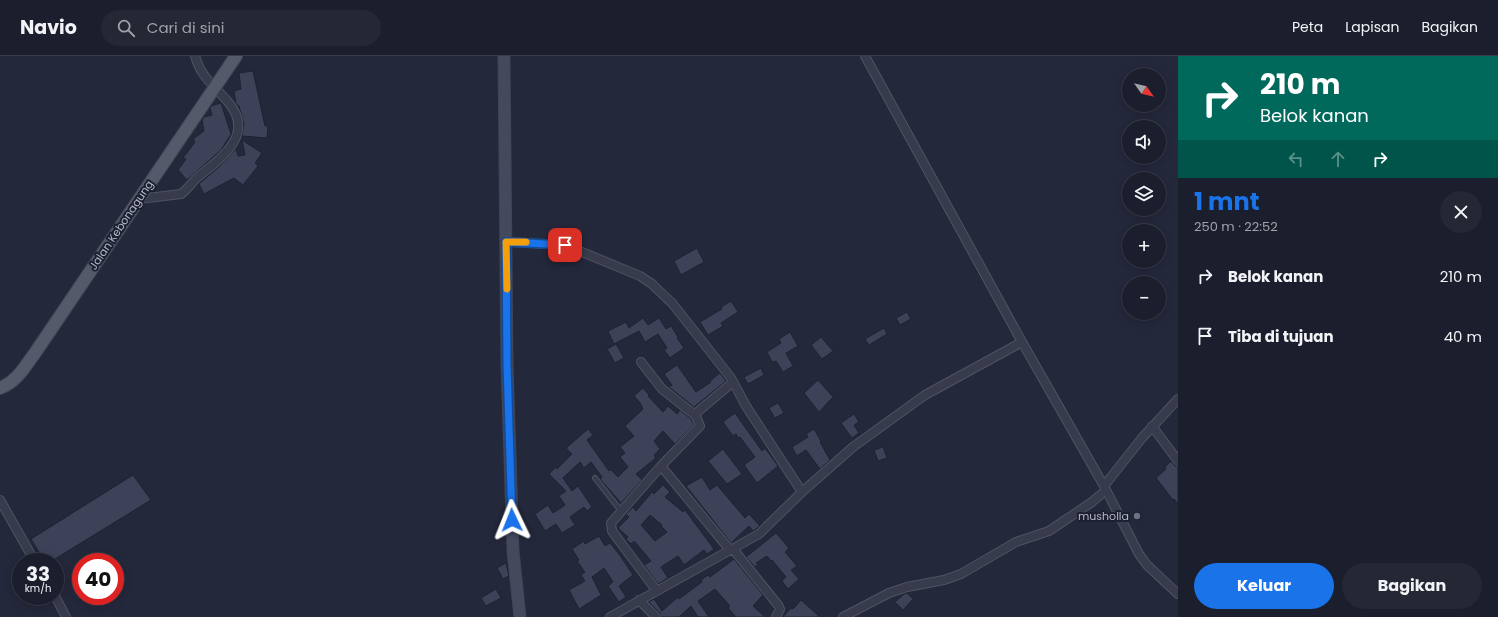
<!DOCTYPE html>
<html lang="id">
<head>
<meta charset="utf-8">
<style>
  :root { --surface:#1b1e2c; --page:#242734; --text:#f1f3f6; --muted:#a0a2a9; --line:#393c48; --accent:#1a73e8 }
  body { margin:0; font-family:Poppins,sans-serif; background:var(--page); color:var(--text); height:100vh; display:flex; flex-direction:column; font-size:15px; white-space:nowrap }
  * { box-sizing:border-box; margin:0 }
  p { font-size:13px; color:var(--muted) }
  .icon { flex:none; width:22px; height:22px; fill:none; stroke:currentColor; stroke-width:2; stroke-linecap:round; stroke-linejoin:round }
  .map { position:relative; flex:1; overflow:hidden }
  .details { display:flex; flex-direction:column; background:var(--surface); width:320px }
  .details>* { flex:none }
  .top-card { background:#00695c; color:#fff; overflow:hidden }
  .needle { width:26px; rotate:124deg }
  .fabs { position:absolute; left:1122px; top:12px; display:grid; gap:8px }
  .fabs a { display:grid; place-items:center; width:44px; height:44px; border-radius:50%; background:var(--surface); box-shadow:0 2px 10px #0003,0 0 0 1px var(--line); font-size:20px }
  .speed { position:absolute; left:12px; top:497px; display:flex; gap:8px; font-size:20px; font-weight:700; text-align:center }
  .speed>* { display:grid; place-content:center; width:52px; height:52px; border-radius:50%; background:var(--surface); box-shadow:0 2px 10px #0003,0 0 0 1px var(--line); line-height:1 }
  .speed small { font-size:10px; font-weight:400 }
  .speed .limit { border:6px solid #d22; background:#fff; color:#111 }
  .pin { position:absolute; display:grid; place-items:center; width:34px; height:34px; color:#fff; margin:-17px; border-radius:8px; box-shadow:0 2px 6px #0006 }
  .me { position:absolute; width:44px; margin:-22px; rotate:358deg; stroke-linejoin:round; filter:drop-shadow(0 0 3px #0008) }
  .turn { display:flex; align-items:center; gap:14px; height:84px; padding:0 16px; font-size:18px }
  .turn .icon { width:52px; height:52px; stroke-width:2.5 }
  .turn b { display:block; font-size:28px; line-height:34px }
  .lanes { display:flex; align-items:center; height:38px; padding:0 16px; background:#0003; justify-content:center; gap:20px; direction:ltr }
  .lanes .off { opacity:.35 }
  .round { display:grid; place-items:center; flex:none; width:42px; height:42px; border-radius:21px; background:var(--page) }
  .headline { display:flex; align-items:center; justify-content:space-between; height:68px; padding:0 16px }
  h1 { font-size:24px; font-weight:700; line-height:30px; color:var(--accent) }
  .primary-button { display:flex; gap:8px; margin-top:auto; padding:8px 16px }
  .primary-button a { flex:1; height:46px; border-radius:24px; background:var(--accent); color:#fff; font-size:16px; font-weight:700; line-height:46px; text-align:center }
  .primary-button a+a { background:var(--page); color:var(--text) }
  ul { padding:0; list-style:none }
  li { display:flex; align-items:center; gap:12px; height:60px; padding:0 16px }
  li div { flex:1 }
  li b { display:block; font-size:15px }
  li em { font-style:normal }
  header { display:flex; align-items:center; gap:24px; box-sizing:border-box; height:56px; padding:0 20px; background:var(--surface); border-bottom:1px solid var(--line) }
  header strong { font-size:19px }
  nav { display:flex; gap:22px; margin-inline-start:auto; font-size:14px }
  .search { width:280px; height:36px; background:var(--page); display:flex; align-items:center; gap:10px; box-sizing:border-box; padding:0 14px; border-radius:22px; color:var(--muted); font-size:15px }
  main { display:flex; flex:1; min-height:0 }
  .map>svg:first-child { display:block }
  .building { fill:#3e4259; stroke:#1e2232; fill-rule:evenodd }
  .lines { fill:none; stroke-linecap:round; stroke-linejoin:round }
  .lane-casing { stroke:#4f5363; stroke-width:6 }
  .street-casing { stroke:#4f5363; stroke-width:10 }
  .secondary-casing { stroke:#404454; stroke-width:13 }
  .primary-casing { stroke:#404454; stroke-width:14 }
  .lane { stroke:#373b4b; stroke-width:4 }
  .street { stroke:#373b4b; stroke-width:8 }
  .secondary { stroke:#45495e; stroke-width:11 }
  .primary { stroke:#555a6b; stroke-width:12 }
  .route-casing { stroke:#114b97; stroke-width:10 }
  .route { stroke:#1a73e8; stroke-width:7 }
  .slow { stroke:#f59e0b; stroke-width:7 }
  .worship-dot { fill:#6b7280; stroke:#1c2030; stroke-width:1.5 }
  .labels { text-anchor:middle; stroke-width:4; stroke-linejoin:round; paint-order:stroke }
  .street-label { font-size:11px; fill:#b3b6c7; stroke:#1c2030 }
  .poi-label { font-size:11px; fill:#b3b6c7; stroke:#1c2030; text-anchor:end }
</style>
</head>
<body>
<header>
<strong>Navio</strong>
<div class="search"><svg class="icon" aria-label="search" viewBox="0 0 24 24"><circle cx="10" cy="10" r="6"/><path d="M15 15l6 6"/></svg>Cari di sini</div>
<nav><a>Peta</a><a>Lapisan</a><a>Bagikan</a></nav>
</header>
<main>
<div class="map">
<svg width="1178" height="561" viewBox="0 0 1178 561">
  <rect width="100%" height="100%" fill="#24283b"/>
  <path class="building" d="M253 15 265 70H268L267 82 242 80 244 68 239 50 236 48 234 35 241 33 239 17Z
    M221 47 231 78 221 94 187 124 178 114 186 103 183 102 195 86 193 83 204 75 202 64 204 61 212 59 210 52 211 50Z
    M242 84 262 97 255 107 258 110 243 129 234 122 204 138 199 128 220 110 236 93 238 100 245 99Z
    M697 192 704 206 681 219 674 205Z
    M731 245 738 256 721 267 723 270 708 279 700 266 722 253 721 251Z
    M907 256 911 263 900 269 896 262Z
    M643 262 648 269 659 262 666 273 671 270 678 281 677 282 684 292 670 302 664 294 667 292 658 278 645 286 639 275 614 288 608 275 626 266 629 272Z
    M884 272 887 278 869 289 865 283Z
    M790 276 798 290 786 297 793 310 783 316 776 305 772 306 767 296 781 287 779 283Z
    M821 281 833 295 822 303 811 289Z
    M616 288 624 302 615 307 607 293Z
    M677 309 696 336 711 326 710 325 720 317 726 325 694 351 669 331 672 329 664 318Z
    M761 312 764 319 750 327H747L744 321Z
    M818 324 833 341 819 356 804 337Z
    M643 332 649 339 648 340 663 356 668 350 677 358 680 354 691 363 694 369 675 388 663 375 654 385 660 393 654 399 656 402 636 418 642 424 621 447 600 423 602 421 591 406 584 412 580 406 563 422 572 435 578 430 592 451 587 455 584 451 570 461 575 469 562 477 556 468 545 475 535 458 548 449 553 457 565 449 559 440 566 435 549 418 556 411 557 413 572 398 566 392 588 373 593 379 587 384 609 415 610 413 618 421 628 411 620 401 625 397 620 391 634 380 625 370 643 353 641 349V348L634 340Z
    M778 347 784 357 775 362 769 352Z
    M735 357 762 395 765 392 778 410 757 427 744 409 755 401 740 381 738 382 736 378 733 380 723 366Z
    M854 358 859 366 854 369 859 377 852 382 841 367Z
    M814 373 821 385 820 386 830 404 820 413 806 394 797 400 792 391 808 381 806 378Z
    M883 391 887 402 878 405 874 394Z
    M723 393 742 418 727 428 708 405Z
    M1171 405 1175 410H1178V448L1174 443 1173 444 1156 422 1166 413 1165 411Z
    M133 419 151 444 50 506H44L41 501H42L31 483Z
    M702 421 710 434 717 429 745 462 749 458 760 470 753 475 749 470 731 487 686 430Z
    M663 429 670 436 665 441 683 456 685 454 714 493 707 498 704 494 684 509 678 500 661 511 668 522 658 528 644 509 651 505 634 485 631 488 626 483 628 481 618 472 629 461 626 458 633 451 636 455 652 436 654 438ZM650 459 662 469 661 470 667 476 655 485 641 469Z
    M776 477 789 492 785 496 797 510 791 514 799 523 788 533 782 525 786 521 772 504 771 505 767 500 756 507 758 509 755 511 746 501Z
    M599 480 605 490 610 487 619 498 633 519 619 530 626 541 619 546 608 530 613 526 604 512 592 521 601 539 579 553 569 534 585 525 581 519 585 516 577 505 579 504 572 493 584 485 585 488Z
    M734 503 763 539 753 550 765 561H736L728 552 730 550 715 533 698 545 709 561H698L691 550 679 561H661L660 557 649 546 654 543 662 555 678 541 679 543 702 526 701 524 708 519 710 521Z
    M506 507 509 520 503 523 497 512Z
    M496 533 501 542 486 550 481 542Z
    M907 537 913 543 903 554 895 546 904 538Z
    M801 544 820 561H783L791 552 793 553Z"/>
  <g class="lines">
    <defs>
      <path id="lane" d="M595 422 621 455"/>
      <path id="street" d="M865 0 1022 286 1104 430 1139 498 1147 509 1178 538
        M139 143 181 138C187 134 192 126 198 121 221 102 255 79 229 47 215 30 201 22 195 0
        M506 186 565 189 640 220 652 228 672 247 687 266 731 322 746 350 802 436
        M641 306 662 333 695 359
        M1152 370 1178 405
        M661 410 730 494
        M1104 430 1142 382 1178 343
        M0 444 35 506
        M733 493 778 549 780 553 776 561
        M656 534 612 475 611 467 661 410 700 370 695 358 733 326
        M55 540 66 561
        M639 544 656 561
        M610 561 759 478 802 436 853 391 925 339 1022 286
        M843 561 889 537 907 531 944 524 961 518 1016 486 1049 475 1092 446 1106 434"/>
      <path id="secondary" d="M504 0 507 309 513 495 520 561"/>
      <path id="primary" d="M0 332C17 326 25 310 35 297L236 0"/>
    </defs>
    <use href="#lane" class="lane-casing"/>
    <use href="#street" class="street-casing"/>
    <use href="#secondary" class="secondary-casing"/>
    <use href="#primary" class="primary-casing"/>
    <use href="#lane" class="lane"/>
    <use href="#street" class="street"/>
    <use href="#secondary" class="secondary"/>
    <use href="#primary" class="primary"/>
  </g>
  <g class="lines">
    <defs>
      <path id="route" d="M512 464 507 309 506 186 565 189"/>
    </defs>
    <use href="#route" class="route-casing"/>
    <use href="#route" class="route"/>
    <path class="slow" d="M507 233 506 186H526"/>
  </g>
  <circle class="worship-dot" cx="1137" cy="460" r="4"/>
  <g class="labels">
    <g class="street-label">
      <text transform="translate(121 169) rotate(-56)" y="4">Jalan Kebonagung</text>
    </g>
    <g class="poi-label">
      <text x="1129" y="464">musholla</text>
    </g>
  </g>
</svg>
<div class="fabs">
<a><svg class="needle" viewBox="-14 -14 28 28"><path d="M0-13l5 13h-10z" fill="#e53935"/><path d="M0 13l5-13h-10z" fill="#a0a2a9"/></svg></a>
<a><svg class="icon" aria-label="sound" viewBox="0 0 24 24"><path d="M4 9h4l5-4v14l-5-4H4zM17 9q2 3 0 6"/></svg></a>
<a><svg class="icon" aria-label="layers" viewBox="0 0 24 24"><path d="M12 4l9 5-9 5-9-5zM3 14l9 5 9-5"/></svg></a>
<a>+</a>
<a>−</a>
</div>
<div class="speed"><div>33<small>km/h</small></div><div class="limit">40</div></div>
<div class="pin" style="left:565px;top:189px;background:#d93025"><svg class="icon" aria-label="arrive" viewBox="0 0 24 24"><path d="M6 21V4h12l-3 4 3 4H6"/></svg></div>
<svg class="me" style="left:512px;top:464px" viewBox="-20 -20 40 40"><path d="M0-17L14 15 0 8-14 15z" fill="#1a73e8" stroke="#fff" stroke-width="4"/></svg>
</div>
<section class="details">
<div class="top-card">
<div class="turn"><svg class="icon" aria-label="right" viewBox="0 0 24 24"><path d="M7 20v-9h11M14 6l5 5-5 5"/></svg><div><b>210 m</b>Belok kanan</div></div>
<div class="lanes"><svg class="icon off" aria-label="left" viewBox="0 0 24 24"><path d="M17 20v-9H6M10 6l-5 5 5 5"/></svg><svg class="icon off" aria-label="ahead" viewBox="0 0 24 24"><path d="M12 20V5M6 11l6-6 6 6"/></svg><svg class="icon" aria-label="right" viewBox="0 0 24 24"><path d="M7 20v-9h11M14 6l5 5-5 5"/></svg></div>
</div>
<div class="headline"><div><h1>1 mnt</h1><p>250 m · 22:52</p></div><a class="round"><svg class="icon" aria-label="close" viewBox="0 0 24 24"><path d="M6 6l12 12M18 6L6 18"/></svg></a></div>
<ul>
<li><svg class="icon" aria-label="right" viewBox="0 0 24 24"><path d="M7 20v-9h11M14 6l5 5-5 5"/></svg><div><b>Belok kanan</b></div><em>210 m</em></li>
<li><svg class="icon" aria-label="arrive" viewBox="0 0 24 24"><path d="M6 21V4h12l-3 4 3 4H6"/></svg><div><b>Tiba di tujuan</b></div><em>40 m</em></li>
</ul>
<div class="primary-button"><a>Keluar</a><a>Bagikan</a></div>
</section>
</main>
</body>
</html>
